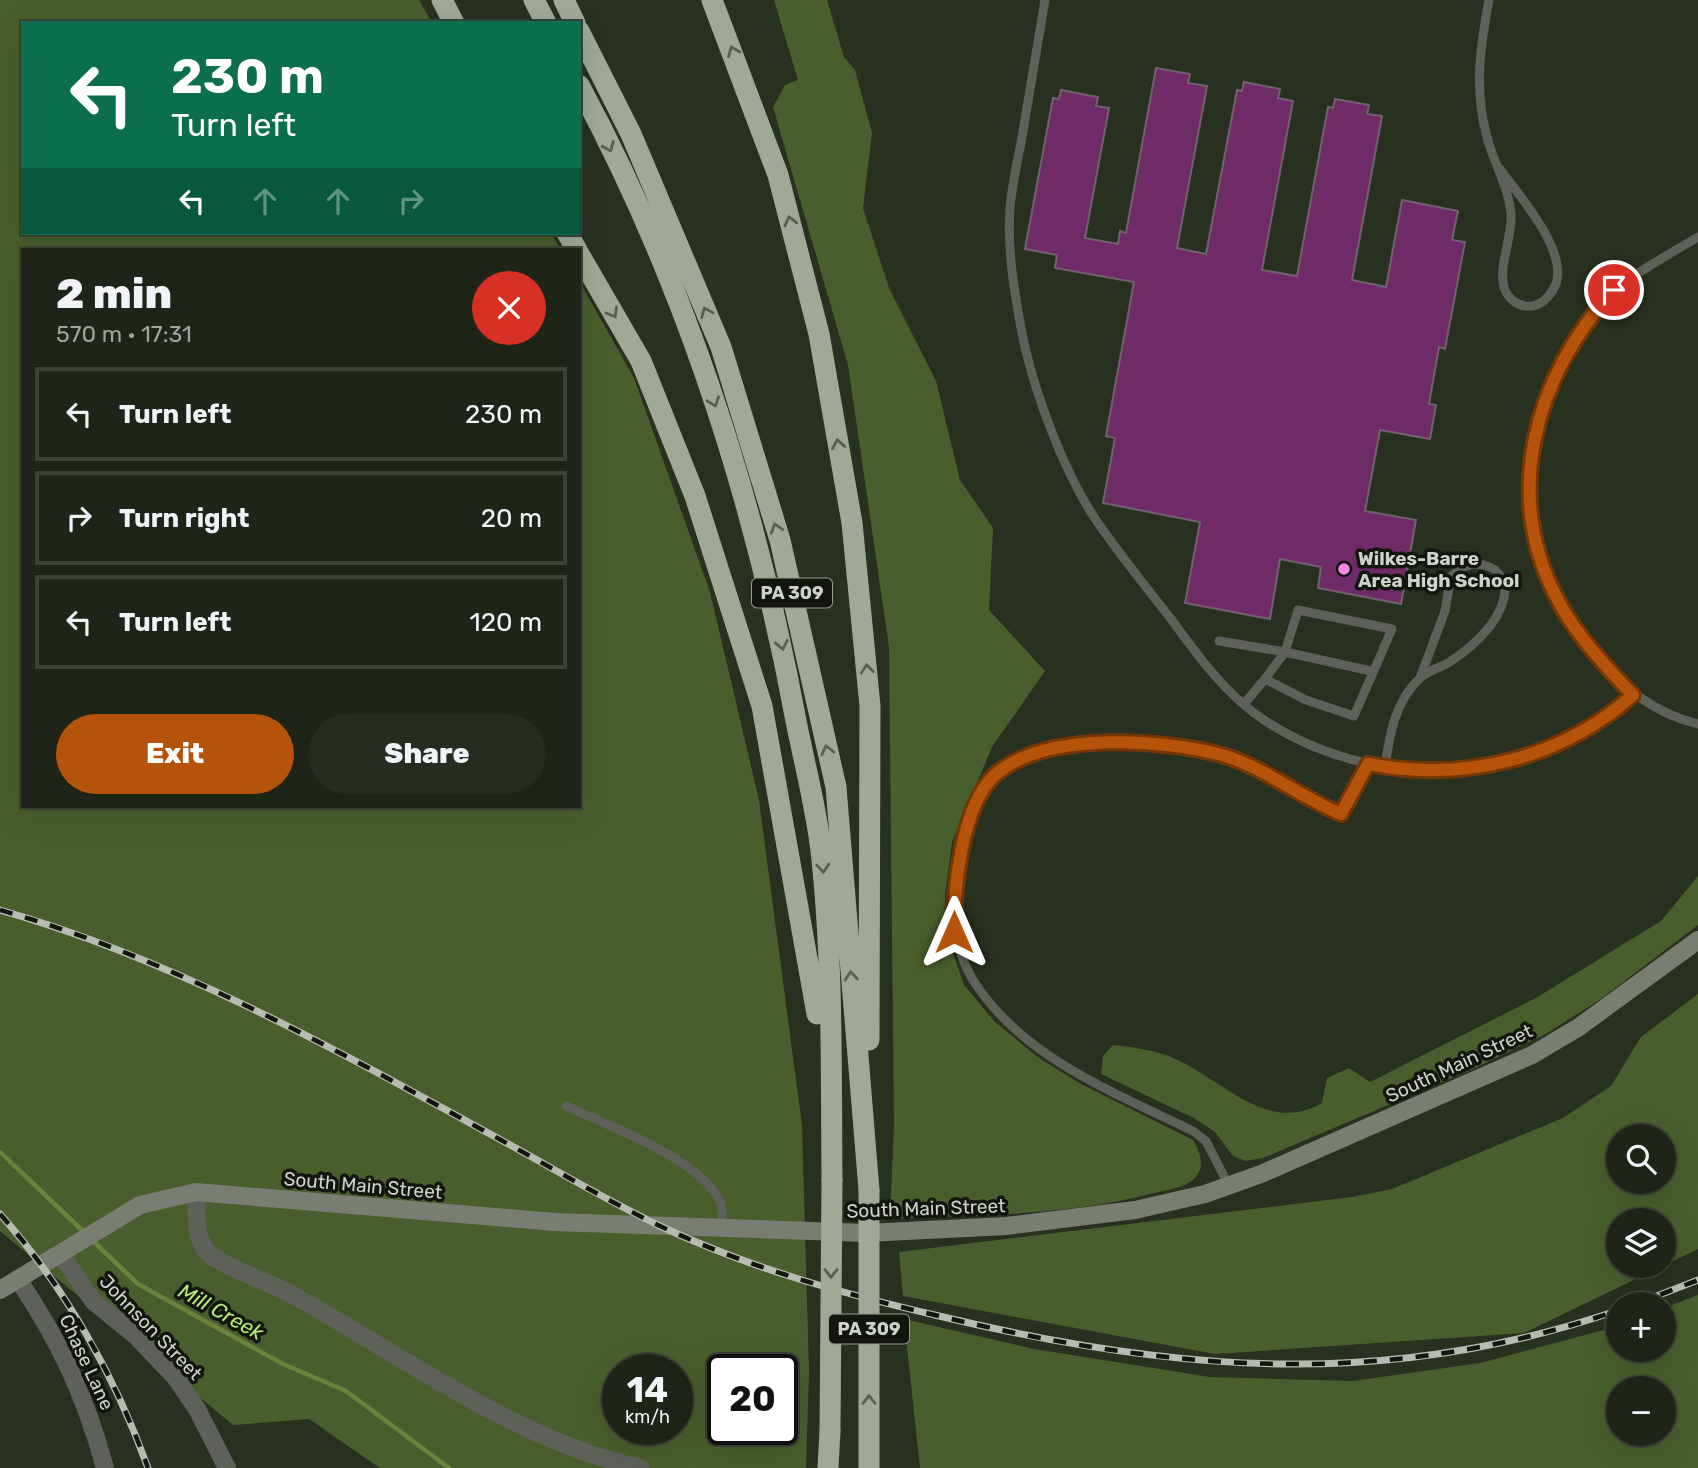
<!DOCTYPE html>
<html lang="en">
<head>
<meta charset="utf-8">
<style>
  :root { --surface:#1e2417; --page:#262c20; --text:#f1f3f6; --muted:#a1a4a1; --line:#3c4136; --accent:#b45309 }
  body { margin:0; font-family:Rubik,sans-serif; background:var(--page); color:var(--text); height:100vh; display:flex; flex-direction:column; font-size:26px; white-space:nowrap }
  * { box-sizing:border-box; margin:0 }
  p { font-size:23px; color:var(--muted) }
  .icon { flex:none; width:38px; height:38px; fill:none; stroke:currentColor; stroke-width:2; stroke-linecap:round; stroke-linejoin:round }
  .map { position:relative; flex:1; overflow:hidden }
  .sheet { position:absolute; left:21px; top:248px; width:560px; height:560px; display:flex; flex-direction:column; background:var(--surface); border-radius:0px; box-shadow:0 7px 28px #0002,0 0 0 2px var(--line) }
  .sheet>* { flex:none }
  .banner { position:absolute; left:21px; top:21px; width:560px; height:214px; border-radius:0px; box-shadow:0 7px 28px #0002,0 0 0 2px var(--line); background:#0b6e4f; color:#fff; overflow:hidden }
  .buttons { position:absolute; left:1606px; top:1124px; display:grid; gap:14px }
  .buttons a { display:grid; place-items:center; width:70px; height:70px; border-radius:50%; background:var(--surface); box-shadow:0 7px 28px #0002,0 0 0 2px var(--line); font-size:35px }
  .speed { position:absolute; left:602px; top:1354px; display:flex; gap:14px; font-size:35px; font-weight:700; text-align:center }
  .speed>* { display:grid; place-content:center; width:91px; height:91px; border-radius:50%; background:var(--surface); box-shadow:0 7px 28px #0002,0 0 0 2px var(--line); line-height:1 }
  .speed small { font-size:18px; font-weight:400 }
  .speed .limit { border:4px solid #111; border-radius:10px; background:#fff; color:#111 }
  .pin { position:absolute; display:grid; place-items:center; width:60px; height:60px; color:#fff; margin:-30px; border:4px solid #fff; border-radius:50%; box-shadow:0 2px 7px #0007 }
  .me { position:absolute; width:77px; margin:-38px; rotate:0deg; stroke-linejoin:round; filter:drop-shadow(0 0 5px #0008) }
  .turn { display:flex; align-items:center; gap:24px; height:147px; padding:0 35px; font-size:32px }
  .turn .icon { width:91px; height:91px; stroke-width:2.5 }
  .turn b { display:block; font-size:49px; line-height:60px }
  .lanes { display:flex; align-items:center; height:66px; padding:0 35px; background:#0003; justify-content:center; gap:35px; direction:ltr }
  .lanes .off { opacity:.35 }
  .round { display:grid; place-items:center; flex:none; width:74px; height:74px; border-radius:37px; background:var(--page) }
  .summary { display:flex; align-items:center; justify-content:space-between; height:119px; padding:0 35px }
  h1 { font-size:42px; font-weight:800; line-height:52px }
  .action { display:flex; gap:14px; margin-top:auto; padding:14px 35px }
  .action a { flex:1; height:80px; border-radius:42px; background:var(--accent); color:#fff; font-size:28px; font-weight:800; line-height:80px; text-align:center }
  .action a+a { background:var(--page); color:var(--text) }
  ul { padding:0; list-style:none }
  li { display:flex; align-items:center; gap:21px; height:94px; margin:0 14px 10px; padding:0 21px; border:4px solid var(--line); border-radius:0px }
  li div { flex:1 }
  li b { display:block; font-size:26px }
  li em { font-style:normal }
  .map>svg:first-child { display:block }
  .green { fill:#485f2d; fill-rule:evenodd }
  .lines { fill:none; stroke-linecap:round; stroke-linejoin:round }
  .stream { stroke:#69833c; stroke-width:4.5 }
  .building { fill:#6f2b65; stroke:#72616e; stroke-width:2 }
  .lane { stroke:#5d6159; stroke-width:9 }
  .street { stroke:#5d6159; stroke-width:18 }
  .secondary { stroke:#787e72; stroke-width:18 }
  .highway { stroke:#9fa995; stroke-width:21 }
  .rail-casing { stroke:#b6bcb1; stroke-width:7 }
  .rail { stroke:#13160f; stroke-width:4.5; stroke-dasharray:13; stroke-linecap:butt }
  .highway-bridge { stroke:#9fa995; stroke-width:21 }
  .oneway { stroke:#596052 }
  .route-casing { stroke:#753606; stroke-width:18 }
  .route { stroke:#b45309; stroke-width:12 }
  .poi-dot { fill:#fa87e7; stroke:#13160f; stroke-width:2.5 }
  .labels { text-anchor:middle; stroke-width:7; stroke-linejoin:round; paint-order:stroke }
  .shield { fill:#13160f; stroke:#969a91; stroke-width:2 }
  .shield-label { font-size:18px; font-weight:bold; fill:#ced3c9 }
  .poi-label { font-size:19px; font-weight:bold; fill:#ced3c9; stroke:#13160f; text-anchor:start }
  .street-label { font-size:19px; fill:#ced3c9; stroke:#13160f }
  .water-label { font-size:21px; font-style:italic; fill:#b4e878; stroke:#13160f }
</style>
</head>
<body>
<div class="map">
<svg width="1698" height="1468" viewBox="0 0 1698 1468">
  <rect width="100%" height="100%" fill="#28301f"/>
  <path class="green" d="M0 0H419L432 23H23V233H551L561 250H23V807H579V281L634 378 710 592 759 800 802 1125 809 1371 806 1468H380L309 1419 233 1425 0 1231ZM618 1370H677V1430H618ZM723 1370H782V1430H723Z
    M774 0H827L844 57 855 70 872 133 863 208 889 288 936 381 960 480 993 528 989 610 1045 671 992 747 952 842 945 895 947 935 964 985 995 1022 1039 1058 1081 1084 1193 1140C1201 1153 1207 1171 1190 1182 1179 1189 1162 1191 1150 1194 1065 1216 977 1215 890 1219L894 1125 889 647 848 365 773 107 785 85 798 80Z
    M1698 876V925L1601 999 1544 1035 1473 1069 1263 1158 1245 1161 1233 1156 1215 1132 1194 1118 1101 1074 1103 1056 1113 1045C1133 1047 1153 1050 1171 1057 1220 1076 1265 1136 1322 1103L1327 1078 1349 1068 1370 1082 1536 998 1661 921Z
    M1698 994V1249L1524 1333 1215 1354 903 1296 899 1252 1352 1197 1392 1189 1563 1118 1611 1086 1641 1037ZM1619 1136H1664V1181H1619ZM1619 1220H1664V1265H1619Z
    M1698 1295V1468H920L904 1319 1034 1349 1210 1377 1353 1381 1480 1363 1619 1326V1349H1664V1308ZM1619 1388H1664V1433H1619Z"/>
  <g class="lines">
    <path class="stream" d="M0 1152 86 1234
      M92 1240 138 1284 283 1364 346 1391 449 1468"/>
  </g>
  <path class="building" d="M1156 68 1190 74 1188 83 1207 86 1177 248 1206 254 1237 90 1242 91 1244 82 1280 89 1278 98 1293 101 1262 270 1297 276 1328 107 1333 108 1335 99 1369 105 1367 114 1382 116 1352 280 1386 287 1402 200 1458 211 1452 240 1465 242 1445 349 1439 347 1429 404 1436 405 1430 439 1380 430 1365 511 1416 520 1401 604 1318 588 1321 567 1280 559 1270 619 1185 603 1200 522 1103 503 1115 438 1106 436 1134 282 1055 268 1057 255 1025 249 1053 98 1059 99 1061 90 1098 97 1096 106 1109 108 1085 238 1118 244 1120 231 1126 233Z"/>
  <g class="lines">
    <path class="lane" d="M1045 0C1037 46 1030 91 1022 137 1018 160 1012 184 1010 208 1007 248 1014 289 1021 328 1032 387 1064 474 1098 523 1121 556 1146 587 1171 619 1198 656 1226 695 1264 720 1378 795 1532 785 1633 695
      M1489 0C1480 47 1474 91 1487 137 1494 164 1508 185 1511 213 1513 237 1498 265 1504 287 1508 300 1520 308 1533 306 1542 304 1548 298 1553 290 1574 256 1519 196 1500 169
      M1698 237C1658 261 1613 283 1585 322 1509 427 1514 555 1596 654 1625 689 1653 713 1698 724
      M1219 641 1285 652 1298 610 1392 629 1354 716 1306 700 1265 679 1244 704
      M1265 679 1285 652 1371 671
      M1385 768C1389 736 1395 701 1420 678 1427 671 1439 668 1448 663 1470 649 1498 625 1504 598 1511 565 1471 553 1451 577L1445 611 1420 678
      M566 1106C607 1125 700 1159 720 1201 723 1208 722 1220 723 1228
      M1229 1186 1206 1141 1193 1131C1117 1094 1029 1060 979 989 954 955 952 917 957 877 960 850 974 793 996 775 1051 731 1159 737 1223 755 1264 767 1301 798 1341 814L1368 764"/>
    <path class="street" d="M196 1192C198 1213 192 1241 212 1256 231 1270 275 1284 298 1298 408 1359 516 1440 640 1468
      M61 1254 93 1301 136 1336 175 1377 197 1409 227 1468
      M18 1279C60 1342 85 1395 105 1468"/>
    <path class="secondary" d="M0 1290 140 1205 196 1192 555 1222 867 1233 1006 1226 1135 1210 1205 1194 1261 1174 1532 1055 1579 1027 1698 940"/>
    <path class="highway" d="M442 0 454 23
      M534 0 546 23
      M564 0 575 23
      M712 0 778 175 819 334 852 523 870 706 869 1040
      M579 31 631 134 721 347 780 540 836 787 869 1190
      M579 85C686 284 756 504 797 726 806 770 818 816 822 860 833 966 831 1074 832 1180
      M567 233 577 250
      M579 254 641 361 695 496 762 706 817 1014
      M828 1468 830 1431"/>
    <defs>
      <path id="rail" d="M0 910C177 960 340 1052 501 1140 554 1169 606 1200 660 1226 749 1268 844 1294 939 1316 1173 1372 1387 1390 1619 1310
        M0 1214C65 1287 115 1376 148 1468
        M1636 1304 1698 1280"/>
    </defs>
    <use href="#rail" class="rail-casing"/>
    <use href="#rail" class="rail"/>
    <path class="highway-bridge" d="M869 1190V1468
      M830 1431 832 1180"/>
  </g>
  <defs><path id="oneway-chevron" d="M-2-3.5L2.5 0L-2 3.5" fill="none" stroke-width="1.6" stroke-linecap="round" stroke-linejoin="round" transform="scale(1.75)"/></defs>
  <g class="oneway">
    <use href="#oneway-chevron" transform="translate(733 51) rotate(-112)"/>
    <use href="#oneway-chevron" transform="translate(609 147) rotate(66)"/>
    <use href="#oneway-chevron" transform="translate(790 221) rotate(-104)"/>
    <use href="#oneway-chevron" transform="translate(706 312) rotate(-113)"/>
    <use href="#oneway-chevron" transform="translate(613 313) rotate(60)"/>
    <use href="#oneway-chevron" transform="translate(714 402) rotate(70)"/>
    <use href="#oneway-chevron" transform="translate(838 444) rotate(-100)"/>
    <use href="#oneway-chevron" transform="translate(776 528) rotate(-107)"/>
    <use href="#oneway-chevron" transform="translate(782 645) rotate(78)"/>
    <use href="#oneway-chevron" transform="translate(867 669) rotate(-96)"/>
    <use href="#oneway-chevron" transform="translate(827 750) rotate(-103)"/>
    <use href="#oneway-chevron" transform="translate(823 868) rotate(86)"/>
    <use href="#oneway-chevron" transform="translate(851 976) rotate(-95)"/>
    <use href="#oneway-chevron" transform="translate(831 1273) rotate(90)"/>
    <use href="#oneway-chevron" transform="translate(869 1400) rotate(-90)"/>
  </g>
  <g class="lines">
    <defs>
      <path id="route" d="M954 932C954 889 961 806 995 775 1044 731 1163 739 1222 755 1264 767 1301 798 1341 814L1368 764C1463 782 1560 760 1633 695 1607 668 1578 637 1560 604 1500 496 1535 375 1614 290"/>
    </defs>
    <use href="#route" class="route-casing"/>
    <use href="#route" class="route"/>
  </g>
  <circle class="poi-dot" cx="1344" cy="569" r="7"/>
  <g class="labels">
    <g class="shield">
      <rect x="752" y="578.5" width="80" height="29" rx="5"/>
      <rect x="829" y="1314.5" width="80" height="29" rx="5"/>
    </g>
    <g class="shield-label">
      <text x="792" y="599">PA 309</text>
      <text x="869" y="1335">PA 309</text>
    </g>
    <g class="poi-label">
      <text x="1358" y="565">Wilkes-Barre<tspan x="1358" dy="22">Area High School</tspan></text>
    </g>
    <g class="street-label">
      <text transform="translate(1459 1063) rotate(-25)" y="7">South Main Street</text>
      <text transform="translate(363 1185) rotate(5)" y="7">South Main Street</text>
      <text transform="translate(926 1208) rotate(-2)" y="7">South Main Street</text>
      <text transform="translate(151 1327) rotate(46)" y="7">Johnson Street</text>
      <text transform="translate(87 1362) rotate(65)" y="7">Chase Lane</text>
    </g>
    <g class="water-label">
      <text transform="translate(221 1312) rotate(29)" y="7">Mill Creek</text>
    </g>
  </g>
</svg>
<div class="buttons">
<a><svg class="icon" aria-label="search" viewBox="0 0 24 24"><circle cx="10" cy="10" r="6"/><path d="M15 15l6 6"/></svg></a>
<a><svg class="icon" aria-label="layers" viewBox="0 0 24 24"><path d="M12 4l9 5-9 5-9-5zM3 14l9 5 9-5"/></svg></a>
<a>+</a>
<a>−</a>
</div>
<div class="speed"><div>14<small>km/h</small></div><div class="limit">20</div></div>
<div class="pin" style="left:1614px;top:290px;background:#d93025"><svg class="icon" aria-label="arrive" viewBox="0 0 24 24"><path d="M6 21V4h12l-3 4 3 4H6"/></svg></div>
<svg class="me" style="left:954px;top:932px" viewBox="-20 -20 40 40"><path d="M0-17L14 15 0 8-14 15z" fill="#b45309" stroke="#fff" stroke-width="4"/></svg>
<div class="banner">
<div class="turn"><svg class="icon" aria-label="left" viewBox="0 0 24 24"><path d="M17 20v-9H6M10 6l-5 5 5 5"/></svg><div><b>230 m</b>Turn left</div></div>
<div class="lanes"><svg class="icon" aria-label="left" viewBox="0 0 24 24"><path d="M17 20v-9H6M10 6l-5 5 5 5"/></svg><svg class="icon off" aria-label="ahead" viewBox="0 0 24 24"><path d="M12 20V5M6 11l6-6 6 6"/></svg><svg class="icon off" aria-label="ahead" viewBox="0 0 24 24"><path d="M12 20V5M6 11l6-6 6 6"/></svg><svg class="icon off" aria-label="right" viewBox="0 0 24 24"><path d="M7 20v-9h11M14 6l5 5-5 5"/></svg></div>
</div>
<section class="sheet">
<div class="summary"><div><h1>2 min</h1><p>570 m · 17:31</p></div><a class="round" style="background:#d93025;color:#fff"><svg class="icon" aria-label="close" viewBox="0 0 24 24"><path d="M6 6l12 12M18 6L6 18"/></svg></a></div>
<ul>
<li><svg class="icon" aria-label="left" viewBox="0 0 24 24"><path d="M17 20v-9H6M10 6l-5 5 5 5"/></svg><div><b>Turn left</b></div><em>230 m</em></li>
<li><svg class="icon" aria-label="right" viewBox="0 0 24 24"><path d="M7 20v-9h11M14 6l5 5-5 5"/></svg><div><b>Turn right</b></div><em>20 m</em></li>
<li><svg class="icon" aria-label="left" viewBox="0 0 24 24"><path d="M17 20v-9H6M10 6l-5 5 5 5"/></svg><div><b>Turn left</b></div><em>120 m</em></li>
</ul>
<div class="action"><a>Exit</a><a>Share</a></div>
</section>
</div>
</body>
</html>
